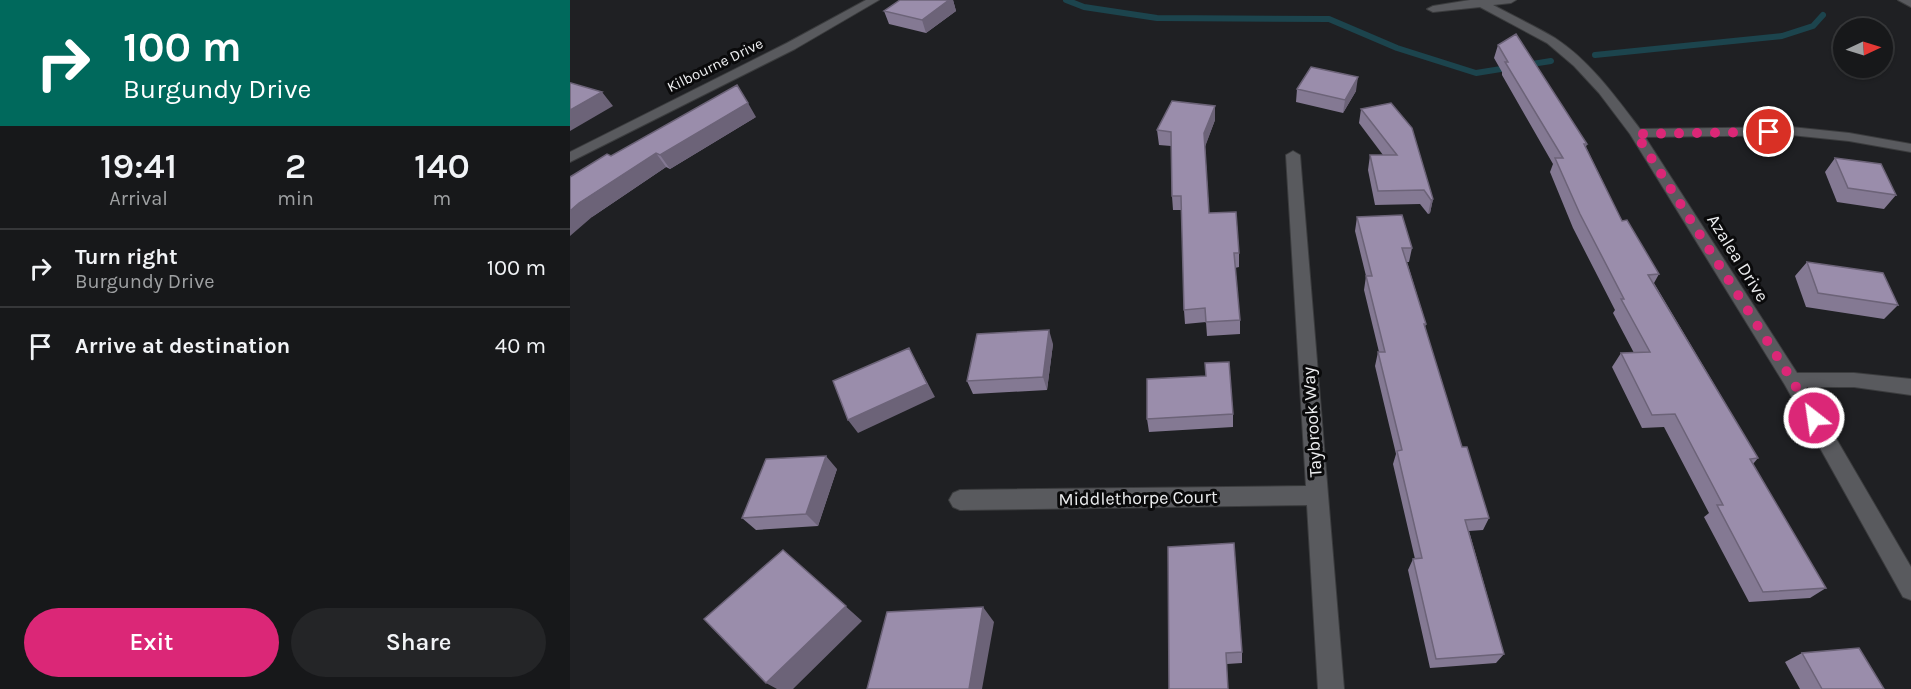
<!DOCTYPE html>
<html lang="en">
<head>
<meta charset="utf-8">
<style>
  :root { --surface:#17181a; --page:#242527; --text:#f1f3f6; --muted:#9ea0a2; --line:#363739; --accent:#db2777 }
  body { margin:0; font-family:Karla,sans-serif; background:var(--page); color:var(--text); height:100vh; display:flex; flex-direction:column; font-size:22px; white-space:nowrap }
  * { box-sizing:border-box; margin:0 }
  p { font-size:20px; color:var(--muted) }
  .icon { flex:none; width:33px; height:33px; fill:none; stroke:currentColor; stroke-width:2; stroke-linecap:round; stroke-linejoin:round }
  .map { position:relative; flex:1; overflow:hidden }
  .drawer { display:flex; flex-direction:column; background:var(--surface); width:570px }
  .drawer>* { flex:none }
  .hud { background:#00695c; color:#fff; overflow:hidden }
  .needle { width:39px; rotate:86deg }
  .tools { position:absolute; left:1263px; top:18px; display:grid; gap:12px }
  .tools a { display:grid; place-items:center; width:60px; height:60px; border-radius:50%; background:var(--surface); box-shadow:0 2px 4px #0004,0 0 0 2px var(--line); font-size:30px }
  .pin { position:absolute; display:grid; place-items:center; width:51px; height:51px; color:#fff; margin:-26px; border:3px solid #fff; border-radius:50%; box-shadow:0 2px 6px #0007 }
  .me { position:absolute; width:66px; margin:-33px; rotate:330deg; stroke-linejoin:round; filter:drop-shadow(0 0 4px #0008) }
  .turn { display:flex; align-items:center; gap:21px; height:126px; padding:0 24px; font-size:27px }
  .turn .icon { width:78px; height:78px; stroke-width:2.5 }
  .turn b { display:block; font-size:42px; line-height:51px }
  .eta { display:flex; justify-content:space-evenly; align-items:center; height:102px; text-align:center }
  .eta b { font-size:36px; font-weight:600; line-height:42px }
  .cta { display:flex; gap:12px; margin-top:auto; padding:12px 24px }
  .cta a { flex:1; height:69px; border-radius:36px; background:var(--accent); color:#fff; font-size:24px; font-weight:600; line-height:69px; text-align:center }
  .cta a+a { background:var(--page); color:var(--text) }
  ul { padding:0; list-style:none }
  li { display:flex; align-items:center; gap:18px; height:78px; padding:0 24px; border-top:2px solid var(--line) }
  li div { flex:1 }
  li b { display:block; font-size:22px }
  li em { font-style:normal }
  main { display:flex; flex:1; min-height:0 }
  .map>svg:first-child { display:block }
  .lines { fill:none; stroke-linecap:round; stroke-linejoin:round }
  .stream { stroke:#1c444d; stroke-width:6 }
  .street-casing { stroke:#3b3c3e; stroke-width:2 }
  .street { fill:#595a5e; fill-rule:evenodd }
  .wall { fill:#847993 }
  .shaded-wall { fill:#6c6378 }
  .building { fill:#9a8dab; stroke:#6c6378; stroke-width:1.5 }
  .route { stroke:#db2777; stroke-width:10; stroke-dasharray:0 18 }
  .labels { text-anchor:middle; stroke-width:6; stroke-linejoin:round; paint-order:stroke }
  .far-street-label { font-size:15px; fill:#ecedef; stroke:#0a0a0b }
  .street-label { font-size:18px; fill:#ecedef; stroke:#0a0a0b }
</style>
</head>
<body>
<main>
<section class="drawer">
<div class="hud">
<div class="turn"><svg class="icon" aria-label="right" viewBox="0 0 24 24"><path d="M7 20v-9h11M14 6l5 5-5 5"/></svg><div><b>100 m</b>Burgundy Drive</div></div>
</div>
<div class="eta">
<div><b>19:41</b><p>Arrival</p></div>
<div><b>2</b><p>min</p></div>
<div><b>140</b><p>m</p></div>
</div>
<ul>
<li><svg class="icon" aria-label="right" viewBox="0 0 24 24"><path d="M7 20v-9h11M14 6l5 5-5 5"/></svg><div><b>Turn right</b><p>Burgundy Drive</p></div><em>100 m</em></li>
<li><svg class="icon" aria-label="arrive" viewBox="0 0 24 24"><path d="M6 21V4h12l-3 4 3 4H6"/></svg><div><b>Arrive at destination</b></div><em>40 m</em></li>
</ul>
<div class="cta"><a>Exit</a><a>Share</a></div>
</section>
<div class="map">
<svg width="1341" height="689" viewBox="0 0 1341 689">
  <rect width="100%" height="100%" fill="#1f2023"/>
  <g class="lines">
    <path class="stream" d="M496 0 514 7 587 18 759 19 827 48 906 73 981 61
      M1025 55 1212 36 1243 26 1253 15"/>
    <defs>
      <path id="street" d="M296 0H309L225 49 0 162V152L217 43Z
        M900 0H946L941 3 923 5C943 16 965 26 985 38 1020 61 1045 96 1070 129L1221 127 1279 133 1341 144V152L1279 141 1221 135 1075 137 1227 373H1284L1341 379V395L1284 387H1236L1341 567V600L1333 597 1215 385 1060 134 1029 93 1004 66 977 43 910 7 863 12 857 9 863 6Z
        M1328 0H1341V7Z
        M723 151 730 155 774 689H748L737 505 390 510 383 507 379 500 383 493 390 490 736 486 716 155Z"/>
    </defs>
    <use href="#street" class="street-casing"/>
    <use href="#street" class="street"/>
  </g>
  <path class="wall" d="M330 0H383L386 11 356 33 319 24 314 11Z
    M928 45 1017 144 1016 147 1052 221 1089 274 1084 283 1188 458 1183 464 1256 588 1240 598 1179 602 1134 517 1139 513 1094 427 1072 428 1042 367 1051 353H1064L1043 313 1045 310 1003 228 980 172 983 164 932 75V72L924 58Z
    M727 89 786 91 773 113 726 102Z
    M791 109 863 199 860 213 858 214 850 204 805 205 798 170 800 155H813L789 123Z
    M186 117 100 169 96 167 22 217 41 156Z
    M645 120 635 146 639 213 669 253V267L665 268 670 320V334L637 336 636 322 615 324 614 310 612 210H603L602 196 601 146 589 145 587 130Z
    M1265 158 1326 195 1314 209 1267 202 1255 172Z
    M787 217 842 248 839 262H837L856 324 855 327 892 447 919 518 913 530 899 531 934 654 926 663 860 668 838 570 843 559H845L823 464 826 454 805 366 808 352H809L794 290 796 276 785 231Z
    M1237 262 1328 305 1314 319 1236 307 1225 276Z
    M483 344 477 390 403 394 397 381Z
    M663 414V427L579 432 577 419Z
    M267 469 248 526 186 530 172 518Z
    M598 547 672 652V663L657 664Z
    M1232 653 1314 689H1230L1215 662Z"/>
  <path class="shaded-wall" d="M379 0H383L386 11 356 33 352 20Z
    M788 77 786 91 773 113 775 100Z
    M32 92 43 106 0 131V110Z
    M178 103 186 117 100 169 90 155Z
    M645 106V120L635 147 634 133Z
    M86 153 96 167 22 217 0 236V211L9 203Z
    M863 199 860 213 858 214 861 200Z
    M479 330 483 344 477 390 473 377Z
    M339 348 365 397 288 433 278 420Z
    M256 456 267 469 248 526 236 514Z
    M213 550 292 621 223 689H207L196 683Z
    M413 607 424 622 412 689H399Z"/>
  <path class="building" d="M330 0H379L352 20 314 11Z
    M946 34 1017 144H1014L1052 221 1057 220 1089 274 1078 275 1188 458 1180 459 1256 588 1193 592 1147 505H1153L1105 414 1082 415 1051 353 1080 352 1051 299H1054L1010 214 985 158H993L935 62H938L928 45Z
    M741 67 788 77 775 100 727 89Z
    M0 83H1L32 92 0 110Z
    M167 85 178 103 90 155 86 153 9 203 0 211V177L37 154 41 156Z
    M602 101 645 106 634 133 639 213 666 212 669 253H664L670 320 636 322 635 308 614 310 611 196H602L601 132 587 130Z
    M821 103 842 128 863 199 861 200 854 190 808 191 800 155H827L791 109Z
    M1265 158 1311 164 1326 195 1278 188Z
    M832 215 842 248H832L856 324H854L892 447H897L919 518 895 520 934 654 866 659 843 559 852 558 827 451 832 450 808 352H815L796 276H802L787 217Z
    M1237 262 1313 273 1328 305 1248 293Z
    M479 330 473 377 397 381 407 334Z
    M339 348 357 384 278 420 263 381Z
    M659 362 663 414 577 419V379L636 376 635 363Z
    M256 456 236 514 172 518 196 459Z
    M664 543 672 652 656 653 658 689H599L598 547Z
    M213 550 276 606 196 683 134 619Z
    M413 607 399 689H297L317 612Z
    M1289 648 1314 689H1252L1232 653Z"/>
  <g class="lines">
    <path class="route" d="M1199 132 1066 134 1222 380 1244 418"/>
  </g>
  <g class="labels">
    <g class="far-street-label">
      <text transform="translate(145 65) rotate(-26)" y="5">Kilbourne Drive</text>
    </g>
    <g class="street-label">
      <text transform="translate(1168 258) rotate(58)" y="6">Azalea Drive</text>
      <text transform="translate(742 422) rotate(-94)" y="6">Taybrook Way</text>
      <text transform="translate(568 498) rotate(-1)" y="6">Middlethorpe Court</text>
    </g>
  </g>
</svg>
<div class="tools">
<a><svg class="needle" viewBox="-14 -14 28 28"><path d="M0-13l5 13h-10z" fill="#e53935"/><path d="M0 13l5-13h-10z" fill="#9ea0a2"/></svg></a>
</div>
<div class="pin" style="left:1199px;top:132px;background:#d93025"><svg class="icon" aria-label="arrive" viewBox="0 0 24 24"><path d="M6 21V4h12l-3 4 3 4H6"/></svg></div>
<svg class="me" style="left:1244px;top:418px" viewBox="-20 -20 40 40"><circle r="17" fill="#db2777" stroke="#fff" stroke-width="3"/><path d="M0-11L8 9 0 5-8 9z" fill="#fff"/></svg>
</div>
</main>
</body>
</html>
